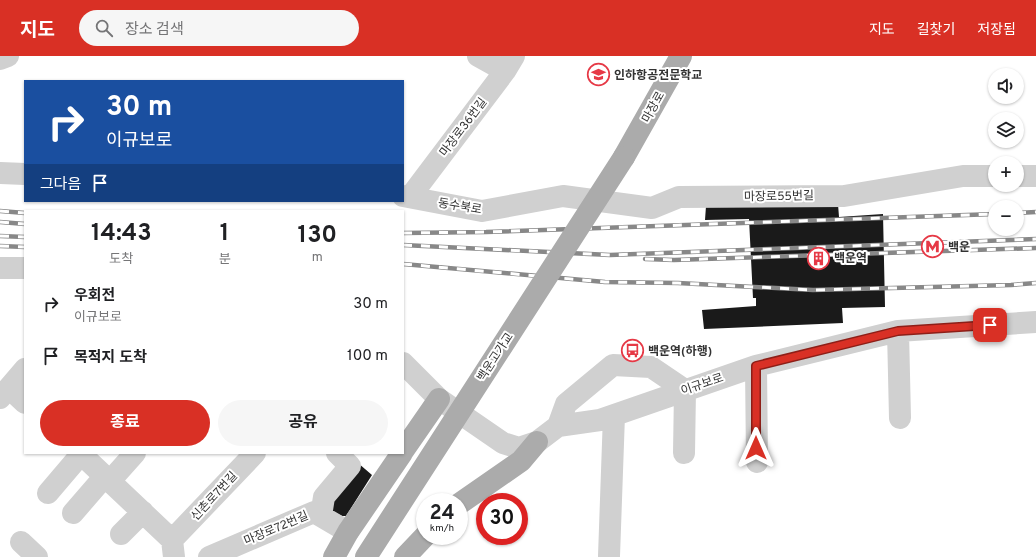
<!DOCTYPE html>
<html lang="ko">
<head>
<meta charset="utf-8">
<style>
  :root { --surface:#fff; --page:#f6f6f6; --text:#202124; --muted:#757577; --accent:#d93025 }
  body { margin:0; font-family:Overpass,"Noto Sans KR",sans-serif; background:var(--page); color:var(--text); height:100vh; display:flex; flex-direction:column; font-size:15px; white-space:nowrap }
  * { box-sizing:border-box; margin:0 }
  p { font-size:13px; color:var(--muted) }
  .icon { flex:none; width:22px; height:22px; fill:none; stroke:currentColor; stroke-width:2; stroke-linecap:round; stroke-linejoin:round }
  .map { position:relative; flex:1; overflow:hidden }
  .details { position:absolute; left:24px; top:154px; width:380px; height:244px; display:flex; flex-direction:column; background:var(--surface); border-radius:0px; box-shadow:0 1px 3px #0004 }
  .details>* { flex:none }
  .guide { position:absolute; left:24px; top:24px; width:380px; height:122px; border-radius:0px; box-shadow:0 1px 3px #0004; background:#1a4fa0; color:#fff; overflow:hidden }
  .tools { position:absolute; left:988px; top:12px; display:grid; gap:8px }
  .tools a { display:grid; place-items:center; width:36px; height:36px; border-radius:50%; background:var(--surface); box-shadow:0 1px 3px #0004; font-size:20px }
  .speed { position:absolute; left:416px; top:437px; display:flex; gap:8px; font-size:20px; font-weight:700; text-align:center }
  .speed>* { display:grid; place-content:center; width:52px; height:52px; border-radius:50%; background:var(--surface); box-shadow:0 1px 3px #0004; line-height:1 }
  .speed small { font-size:10px; font-weight:400 }
  .speed .limit { border:6px solid #d22; background:#fff; color:#111 }
  .pin { position:absolute; display:grid; place-items:center; width:34px; height:34px; color:#fff; margin:-17px; border-radius:8px; box-shadow:0 2px 6px #0006 }
  .me { position:absolute; width:44px; margin:-22px; rotate:0deg; stroke-linejoin:round; filter:drop-shadow(0 0 3px #0008) }
  .turn { display:flex; align-items:center; gap:14px; height:84px; padding:0 16px; font-size:18px }
  .turn .icon { width:52px; height:52px; stroke-width:2.5 }
  .turn b { display:block; font-size:28px; line-height:34px }
  .then { display:flex; align-items:center; height:38px; padding:0 16px; background:#0003; gap:8px; font-size:15px }
  .eta { display:flex; justify-content:space-evenly; align-items:center; height:68px; text-align:center }
  .eta b { font-size:24px; font-weight:700; line-height:28px }
  .action { display:flex; gap:8px; margin-top:auto; padding:8px 16px }
  .action a { flex:1; height:46px; border-radius:24px; background:var(--accent); color:#fff; font-size:16px; font-weight:700; line-height:46px; text-align:center }
  .action a+a { background:var(--page); color:var(--text) }
  ul { padding:0; list-style:none }
  li { display:flex; align-items:center; gap:12px; height:52px; padding:0 16px }
  li div { flex:1 }
  li b { display:block; font-size:15px }
  li em { font-style:normal }
  header { display:flex; align-items:center; gap:24px; box-sizing:border-box; height:56px; padding:0 20px; background:var(--accent); color:#fff }
  header strong { font-size:19px }
  nav { display:flex; gap:22px; margin-inline-start:auto; font-size:14px }
  .search { width:280px; height:36px; background:var(--page); display:flex; align-items:center; gap:10px; box-sizing:border-box; padding:0 14px; border-radius:22px; color:var(--muted); font-size:15px }
  .map>svg:first-child { display:block }
  .building { fill:#1a1a1a }
  .lines { fill:none; stroke-linecap:round; stroke-linejoin:round }
  .minor { stroke:#d0d0d0; stroke-width:22 }
  .major { stroke:#ababab; stroke-width:22 }
  .rail-casing { stroke:#888; stroke-width:4.5 }
  .rail { stroke:#fff; stroke-width:3; stroke-dasharray:9; stroke-linecap:butt }
  .major-bridge { stroke:#ababab; stroke-width:22 }
  .route-casing { stroke:#8d1f18; stroke-width:10 }
  .route { stroke:#d93025; stroke-width:7 }
  .labels { text-anchor:middle; stroke-width:4; stroke-linejoin:round; paint-order:stroke }
  .poi-label { font-size:12px; font-weight:bold; fill:#333; stroke:#fff; text-anchor:start }
  .street-label { font-size:12px; fill:#333; stroke:#fff }
</style>
</head>
<body>
<header>
<strong>지도</strong>
<div class="search"><svg class="icon" aria-label="search" viewBox="0 0 24 24"><circle cx="10" cy="10" r="6"/><path d="M15 15l6 6"/></svg>장소 검색</div>
<nav><a>지도</a><a>길찾기</a><a>저장됨</a></nav>
</header>
<div class="map">
<svg width="1036" height="501" viewBox="0 0 1036 501">
  <rect width="100%" height="100%" fill="#fff"/>
  <path class="building" d="M838 148 839 161 883 158 885 251 842 252 843 267 704 273 702 254 756 250V242H753L749 163 705 164 706 150Z
    M358 407 372 419 346 460H342L325 452Z"/>
  <g class="lines">
    <path class="minor" d="M478 0 505 15
      M0 3 8 0
      M0 117 25 118
      M1017 120H1036
      M403 140 482 155 563 140 652 152 679 141 844 140 963 120H995
      M410 141 505 15 514 0
      M0 212H25
      M898 275 900 362
      M403 307 439 343 503 387 519 392 537 386 558 370 600 364 756 310 898 275 1036 266
      M756 310 757 406
      M9 332 25 347
      M0 342 25 313
      M558 370 566 348 613 309 651 311 685 334
      M80 397 172 484 174 501
      M684 397 685 334
      M110 425 135 397
      M48 437 82 397
      M73 457 105 420
      M321 460 324 441 350 410 337 397
      M121 478 143 456
      M172 484 255 397
      M21 486 37 501
      M609 500 614 359
      M209 501 314 456 348 476"/>
    <path class="major" d="M624 101 681 0
      M403 395 439 343
      M459 448 521 405 537 386
      M334 501 348 476 402 397
      M405 501 425 480"/>
    <defs>
      <path id="rail" d="M0 155 25 157
        M1017 157 1036 156
        M0 166 25 168
        M403 177 486 176 995 158
        M0 180 25 181
        M403 189 610 199 1036 183
        M0 190 25 191
        M645 203 674 204 1036 192
        M403 208 605 226 678 227 813 234 1011 229 1036 227"/>
    </defs>
    <use href="#rail" class="rail-casing"/>
    <use href="#rail" class="rail"/>
    <path class="major-bridge" d="M366 501 624 101"/>
  </g>
  <g class="lines">
    <defs>
      <path id="route" d="M756 392V310L898 275 990 269"/>
    </defs>
    <use href="#route" class="route-casing"/>
    <use href="#route" class="route"/>
  </g>
  <defs>
    <symbol id="university-ring" viewBox="-11 -11 22 22"><circle r="9.5" fill="#fff" stroke="#e63946" stroke-width="1.5"/><path d="M0-5L7-2L0 1L-7-2ZM-4 1L0 2.5L4 1V4Q0 6-4 4Z" fill="#e63946"/></symbol>
    <symbol id="metro-ring" viewBox="-11 -11 22 22"><circle r="9.5" fill="#fff" stroke="#e63946" stroke-width="1.5"/><path d="M-5.5 5V-5H-3L0 0L3-5H5.5V5H3V-.5L0 4L-3-.5V5Z" fill="#e63946"/></symbol>
    <symbol id="building-ring" viewBox="-11 -11 22 22"><circle r="9.5" fill="#fff" stroke="#e63946" stroke-width="1.5"/><path d="M-4-6H4V6H1V3H-1V6H-4ZM-2.5-4.3h1.7v1.8h-1.7ZM.8-4.3h1.7v1.8H.8ZM-2.5-1h1.7V.8h-1.7ZM.8-1h1.7V.8H.8Z" fill="#e63946"/></symbol>
    <symbol id="bus-ring" viewBox="-11 -11 22 22"><circle r="9.5" fill="#fff" stroke="#e63946" stroke-width="1.5"/><path d="M-5-6H5V4H4V6H2V4H-2V6H-4V4H-5ZM-3.5-4V0h7V-4ZM-3.5 1.2v1.5H-2V1.2ZM2 1.2v1.5H3.5V1.2Z" fill="#e63946"/></symbol>
  </defs>
  <g fill-rule="evenodd">
    <use href="#university-ring" x="586" y="6" width="25" height="25"/>
    <use href="#metro-ring" x="920" y="178" width="25" height="25"/>
    <use href="#building-ring" x="806" y="190" width="25" height="25"/>
    <use href="#bus-ring" x="620" y="282" width="25" height="25"/>
  </g>
  <g class="labels">
    <g class="poi-label">
      <text x="614" y="23">인하항공전문학교</text>
      <text x="948" y="195">백운</text>
      <text x="834" y="206">백운역</text>
      <text x="648" y="299">백운역(하행)</text>
    </g>
    <g class="street-label">
      <text transform="translate(653 51) rotate(-61)" y="4">마장로</text>
      <text transform="translate(463 71) rotate(-53)" y="4">마장로36번길</text>
      <text transform="translate(779 140) rotate(-1)" y="4">마장로55번길</text>
      <text transform="translate(460 150) rotate(9)" y="4">동수북로</text>
      <text transform="translate(495 301) rotate(-57)" y="4">백운고가교</text>
      <text transform="translate(702 328) rotate(-19)" y="4">이규보로</text>
      <text transform="translate(214 440) rotate(-47)" y="4">신촌로7번길</text>
      <text transform="translate(276 472) rotate(-23)" y="4">마장로72번길</text>
    </g>
  </g>
</svg>
<div class="tools">
<a><svg class="icon" aria-label="sound" viewBox="0 0 24 24"><path d="M4 9h4l5-4v14l-5-4H4zM17 9q2 3 0 6"/></svg></a>
<a><svg class="icon" aria-label="layers" viewBox="0 0 24 24"><path d="M12 4l9 5-9 5-9-5zM3 14l9 5 9-5"/></svg></a>
<a>+</a>
<a>−</a>
</div>
<div class="speed"><div>24<small>km/h</small></div><div class="limit">30</div></div>
<div class="pin" style="left:990px;top:269px;background:#d93025"><svg class="icon" aria-label="arrive" viewBox="0 0 24 24"><path d="M6 21V4h12l-3 4 3 4H6"/></svg></div>
<svg class="me" style="left:756px;top:392px" viewBox="-20 -20 40 40"><path d="M0-17L14 15 0 8-14 15z" fill="#d93025" stroke="#fff" stroke-width="4"/></svg>
<div class="guide">
<div class="turn"><svg class="icon" aria-label="right" viewBox="0 0 24 24"><path d="M7 20v-9h11M14 6l5 5-5 5"/></svg><div><b>30 m</b>이규보로</div></div>
<div class="then">그다음<svg class="icon" aria-label="arrive" viewBox="0 0 24 24"><path d="M6 21V4h12l-3 4 3 4H6"/></svg></div>
</div>
<section class="details">
<div class="eta">
<div><b>14:43</b><p>도착</p></div>
<div><b>1</b><p>분</p></div>
<div><b>130</b><p>m</p></div>
</div>
<ul>
<li><svg class="icon" aria-label="right" viewBox="0 0 24 24"><path d="M7 20v-9h11M14 6l5 5-5 5"/></svg><div><b>우회전</b><p>이규보로</p></div><em>30 m</em></li>
<li><svg class="icon" aria-label="arrive" viewBox="0 0 24 24"><path d="M6 21V4h12l-3 4 3 4H6"/></svg><div><b>목적지 도착</b></div><em>100 m</em></li>
</ul>
<div class="action"><a>종료</a><a>공유</a></div>
</section>
</div>
</body>
</html>
